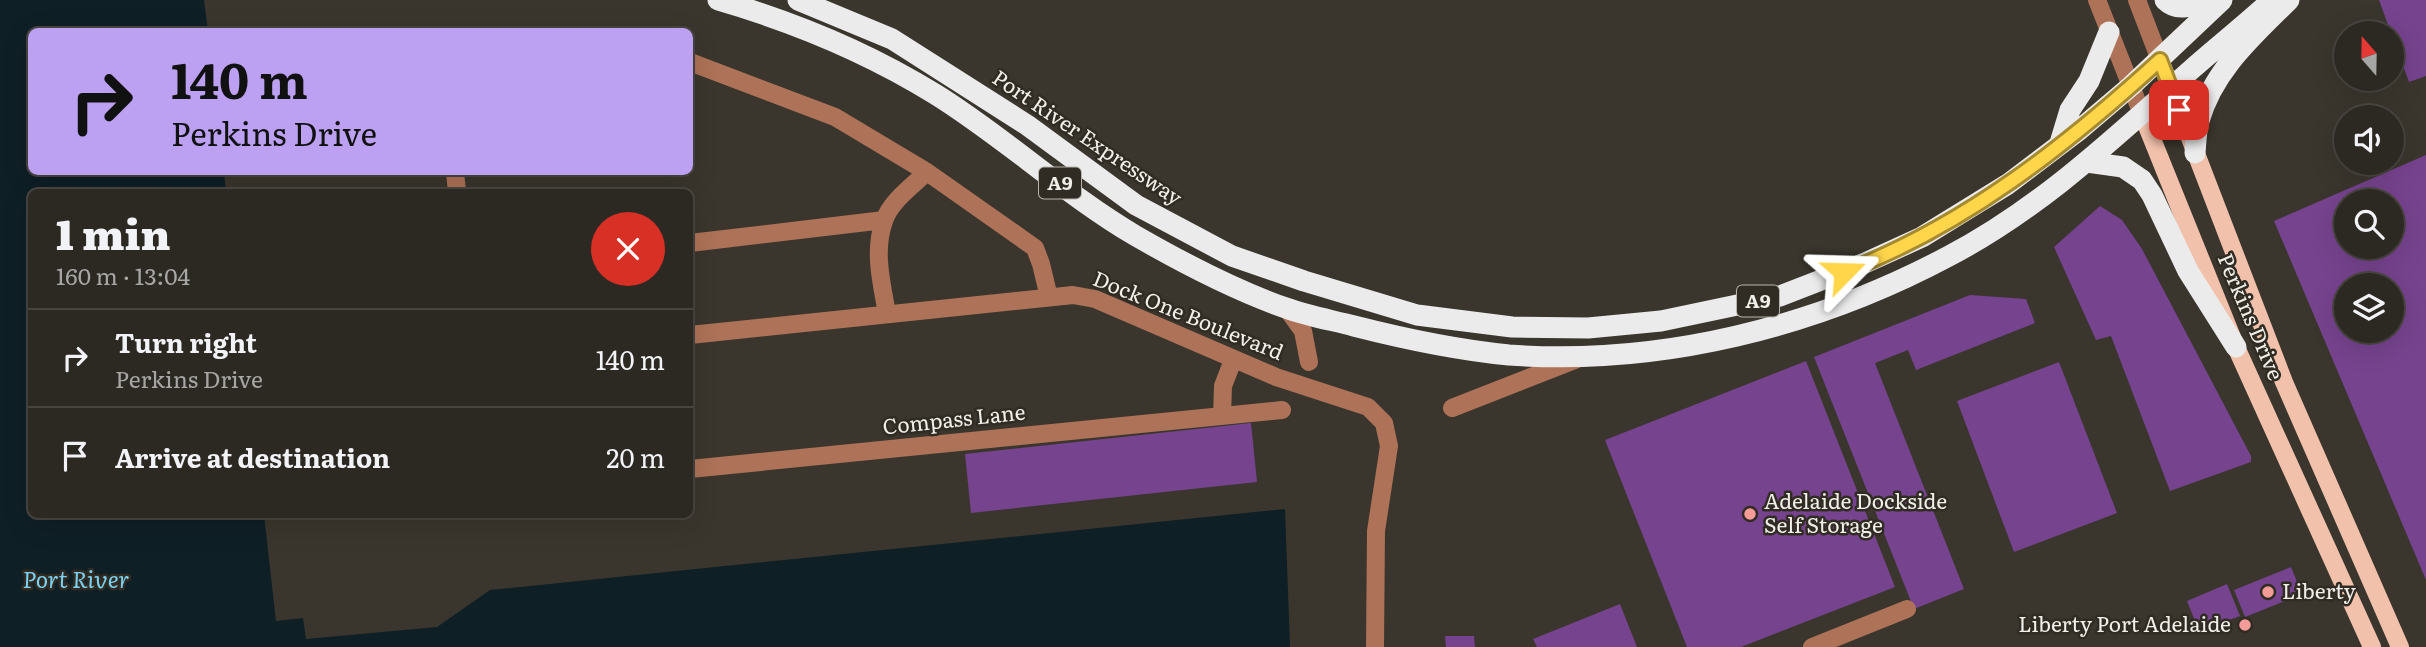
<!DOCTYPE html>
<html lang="en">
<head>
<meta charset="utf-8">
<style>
  :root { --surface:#2c2822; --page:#34302a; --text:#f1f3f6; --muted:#a6a6a5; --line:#484440 }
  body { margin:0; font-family:Literata,serif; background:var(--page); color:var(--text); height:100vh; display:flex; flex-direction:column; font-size:26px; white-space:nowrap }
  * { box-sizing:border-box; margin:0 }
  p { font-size:23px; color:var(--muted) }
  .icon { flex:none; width:38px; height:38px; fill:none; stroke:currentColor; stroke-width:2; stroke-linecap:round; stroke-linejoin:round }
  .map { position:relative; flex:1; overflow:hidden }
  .sheet { position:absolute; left:28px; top:189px; width:665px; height:329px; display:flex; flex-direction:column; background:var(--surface); border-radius:10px; box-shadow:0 7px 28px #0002,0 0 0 2px var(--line) }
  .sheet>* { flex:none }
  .guide { position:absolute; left:28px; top:28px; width:665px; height:147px; border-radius:10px; box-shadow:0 7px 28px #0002,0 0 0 2px var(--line); background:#bca0f2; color:#111; overflow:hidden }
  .needle { width:46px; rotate:340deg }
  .buttons { position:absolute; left:2334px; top:21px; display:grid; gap:14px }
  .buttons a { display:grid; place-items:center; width:70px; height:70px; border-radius:50%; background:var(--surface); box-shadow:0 7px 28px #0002,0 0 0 2px var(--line); font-size:35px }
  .pin { position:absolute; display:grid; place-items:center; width:60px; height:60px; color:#fff; margin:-30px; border-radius:14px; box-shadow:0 4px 10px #0006 }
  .me { position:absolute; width:77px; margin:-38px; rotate:68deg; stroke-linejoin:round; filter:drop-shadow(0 0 5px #0008) }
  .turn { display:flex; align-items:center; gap:24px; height:147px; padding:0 28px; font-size:32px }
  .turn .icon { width:91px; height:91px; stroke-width:2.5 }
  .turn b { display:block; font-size:49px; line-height:60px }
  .round { display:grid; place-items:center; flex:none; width:74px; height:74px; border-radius:37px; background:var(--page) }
  .summary { display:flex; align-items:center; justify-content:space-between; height:119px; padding:0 28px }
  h1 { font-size:42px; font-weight:800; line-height:52px }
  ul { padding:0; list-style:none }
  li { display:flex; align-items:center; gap:21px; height:98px; padding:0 28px; border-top:2px solid var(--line) }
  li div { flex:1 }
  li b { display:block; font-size:26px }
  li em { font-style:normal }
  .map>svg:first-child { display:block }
  .water { fill:#0f1f26 }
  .building { fill:#76438e; fill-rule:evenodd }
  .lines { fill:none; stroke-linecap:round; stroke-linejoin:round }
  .minor { stroke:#ad7257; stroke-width:18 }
  .major { stroke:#f2c1ab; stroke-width:18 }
  .highway { stroke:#ebebeb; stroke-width:21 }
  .route-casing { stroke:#a68a30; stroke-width:18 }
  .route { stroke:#ffd54a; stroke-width:12 }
  .poi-dot { fill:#f59b98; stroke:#302c23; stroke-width:2.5 }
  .labels { text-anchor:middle; stroke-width:5; stroke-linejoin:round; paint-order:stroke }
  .shield { fill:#302c23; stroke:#b7b4ae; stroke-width:2 }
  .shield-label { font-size:19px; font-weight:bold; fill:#f1efe9 }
  .street-label { font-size:21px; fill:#f1efe9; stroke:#302c23 }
  .poi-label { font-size:21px; fill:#f1efe9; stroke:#302c23; text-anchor:start }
  .water-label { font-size:23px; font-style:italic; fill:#7bd1f1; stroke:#302c23 }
</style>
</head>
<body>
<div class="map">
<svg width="2426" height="647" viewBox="0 0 2426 647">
  <rect width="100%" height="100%" fill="#3a362d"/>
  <path class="water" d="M0 0H204L208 31 32 32V172H224L226 192H32V514L264 515 276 621 303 618 306 639 437 627 490 590 1285 509 1290 647H0Z"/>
  <path class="building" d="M2379 0H2426V76L2409 82Z
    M2426 155V580L2274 221ZM2347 201H2392V247H2347ZM2347 285H2392V331H2347Z
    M2100 206 2122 220 2142 249 2251 456V462L2170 491 2111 336 2096 340 2054 247Z
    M1970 295 2026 299 2035 323 1916 370 1908 350 1875 363 1964 589 1914 609 1814 357Z
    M1806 361 1895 587 1741 647H1687L1605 440Z
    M2059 362 2117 513 2014 552 1957 401Z
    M1251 423 1257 482 971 513 965 454Z
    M2291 567 2302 594 2245 617 2234 590Z
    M2227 584 2240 616 2199 631 2187 601Z
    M1620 604 1637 647H1537L1533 639Z
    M1445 636H1474L1475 647H1446Z"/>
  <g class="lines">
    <path class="minor" d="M2097 0 2142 114
      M2137 0 2160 60
      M690 62 835 117 927 172 1035 248 1041 264 1049 297
      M455 172 457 192
      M690 243 884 220
      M1287 309 1303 331 1309 362
      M887 314C882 284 873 252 884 221 890 202 912 186 927 172
      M690 335 1073 295 1095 299 1276 377 1368 407 1384 423 1389 446 1376 531 1375 647
      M1452 408 1577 359
      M1222 416 1223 386 1233 360
      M690 469 1282 410
      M1812 647 1907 609"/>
    <path class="major" d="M2160 60 2284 382 2400 647
      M2142 114 2236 347 2372 647"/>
    <path class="highway" d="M718 0C794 22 867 52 935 94 1003 136 1066 195 1136 236 1183 263 1234 290 1286 308 1308 316 1331 320 1354 326 1405 339 1457 350 1509 355 1660 366 1816 327 1949 256 2041 208 2115 137 2192 69 2218 46 2246 24 2272 0
      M798 0 892 39 1027 125 1136 205 1232 256 1304 281 1417 315 1512 327 1588 328 1661 321 1780 296 1865 263 1922 237 2008 184 2078 131 2131 86 2222 0
      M2165 0C2178 13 2194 5 2209 0
      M2060 143 2070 110 2089 81 2109 32
      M2195 153C2196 142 2196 131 2199 121 2213 70 2254 35 2289 0
      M2087 162 2123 167 2142 180 2152 195 2188 271 2236 347"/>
  </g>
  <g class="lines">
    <defs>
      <path id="route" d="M1844 272C1964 226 2066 146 2160 60L2179 110"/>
    </defs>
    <use href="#route" class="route-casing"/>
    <use href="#route" class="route"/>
  </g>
  <g class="poi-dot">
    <circle cx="1750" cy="514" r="7"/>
    <circle cx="2268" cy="592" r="7"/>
    <circle cx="2245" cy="625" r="7"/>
  </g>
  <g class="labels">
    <g class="shield">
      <rect x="1039" y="167.5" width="42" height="31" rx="5"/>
      <rect x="1737" y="285.5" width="42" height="31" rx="5"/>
    </g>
    <g class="shield-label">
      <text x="1060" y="190">A9</text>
      <text x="1758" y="308">A9</text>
    </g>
    <g class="street-label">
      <text transform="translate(1087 138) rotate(34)" y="7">Port River Expressway</text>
      <text transform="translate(1188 316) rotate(22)" y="7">Dock One Boulevard</text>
      <text transform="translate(2250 317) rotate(67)" y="7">Perkins Drive</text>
      <text transform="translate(954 420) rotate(-6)" y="7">Compass Lane</text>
    </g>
    <g class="poi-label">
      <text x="1764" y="509">Adelaide Dockside<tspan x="1764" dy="24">Self Storage</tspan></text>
      <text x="2282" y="599">Liberty</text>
      <text x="2231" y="632" text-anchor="end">Liberty Port Adelaide</text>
    </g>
    <g class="water-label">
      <text x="76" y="588">Port River</text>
    </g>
  </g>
</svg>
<div class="buttons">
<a><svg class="needle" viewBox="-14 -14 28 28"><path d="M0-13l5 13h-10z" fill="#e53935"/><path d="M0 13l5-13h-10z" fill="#a6a6a5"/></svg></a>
<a><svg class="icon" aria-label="sound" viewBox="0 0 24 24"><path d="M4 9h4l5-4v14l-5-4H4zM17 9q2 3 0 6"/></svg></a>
<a><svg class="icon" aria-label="search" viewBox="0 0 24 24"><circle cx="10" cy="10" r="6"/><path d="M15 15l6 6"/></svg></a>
<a><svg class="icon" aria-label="layers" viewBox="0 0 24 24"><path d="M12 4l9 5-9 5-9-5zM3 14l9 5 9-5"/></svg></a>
</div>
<div class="pin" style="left:2179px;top:110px;background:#d93025"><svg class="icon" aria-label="arrive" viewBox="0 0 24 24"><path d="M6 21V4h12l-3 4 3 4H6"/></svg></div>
<svg class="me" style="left:1844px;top:272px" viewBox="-20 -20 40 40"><path d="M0-17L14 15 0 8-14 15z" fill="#ffd54a" stroke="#fff" stroke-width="4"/></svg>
<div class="guide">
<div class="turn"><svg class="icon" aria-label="right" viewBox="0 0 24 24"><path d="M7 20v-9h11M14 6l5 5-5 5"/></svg><div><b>140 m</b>Perkins Drive</div></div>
</div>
<section class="sheet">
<div class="summary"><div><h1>1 min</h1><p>160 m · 13:04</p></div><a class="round" style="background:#d93025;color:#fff"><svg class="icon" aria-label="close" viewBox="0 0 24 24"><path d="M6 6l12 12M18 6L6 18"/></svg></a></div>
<ul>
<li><svg class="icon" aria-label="right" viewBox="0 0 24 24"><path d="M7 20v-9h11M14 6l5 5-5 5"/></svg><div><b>Turn right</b><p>Perkins Drive</p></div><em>140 m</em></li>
<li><svg class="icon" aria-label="arrive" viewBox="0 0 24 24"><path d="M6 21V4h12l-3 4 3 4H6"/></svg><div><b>Arrive at destination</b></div><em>20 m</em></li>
</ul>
</section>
</div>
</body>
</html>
